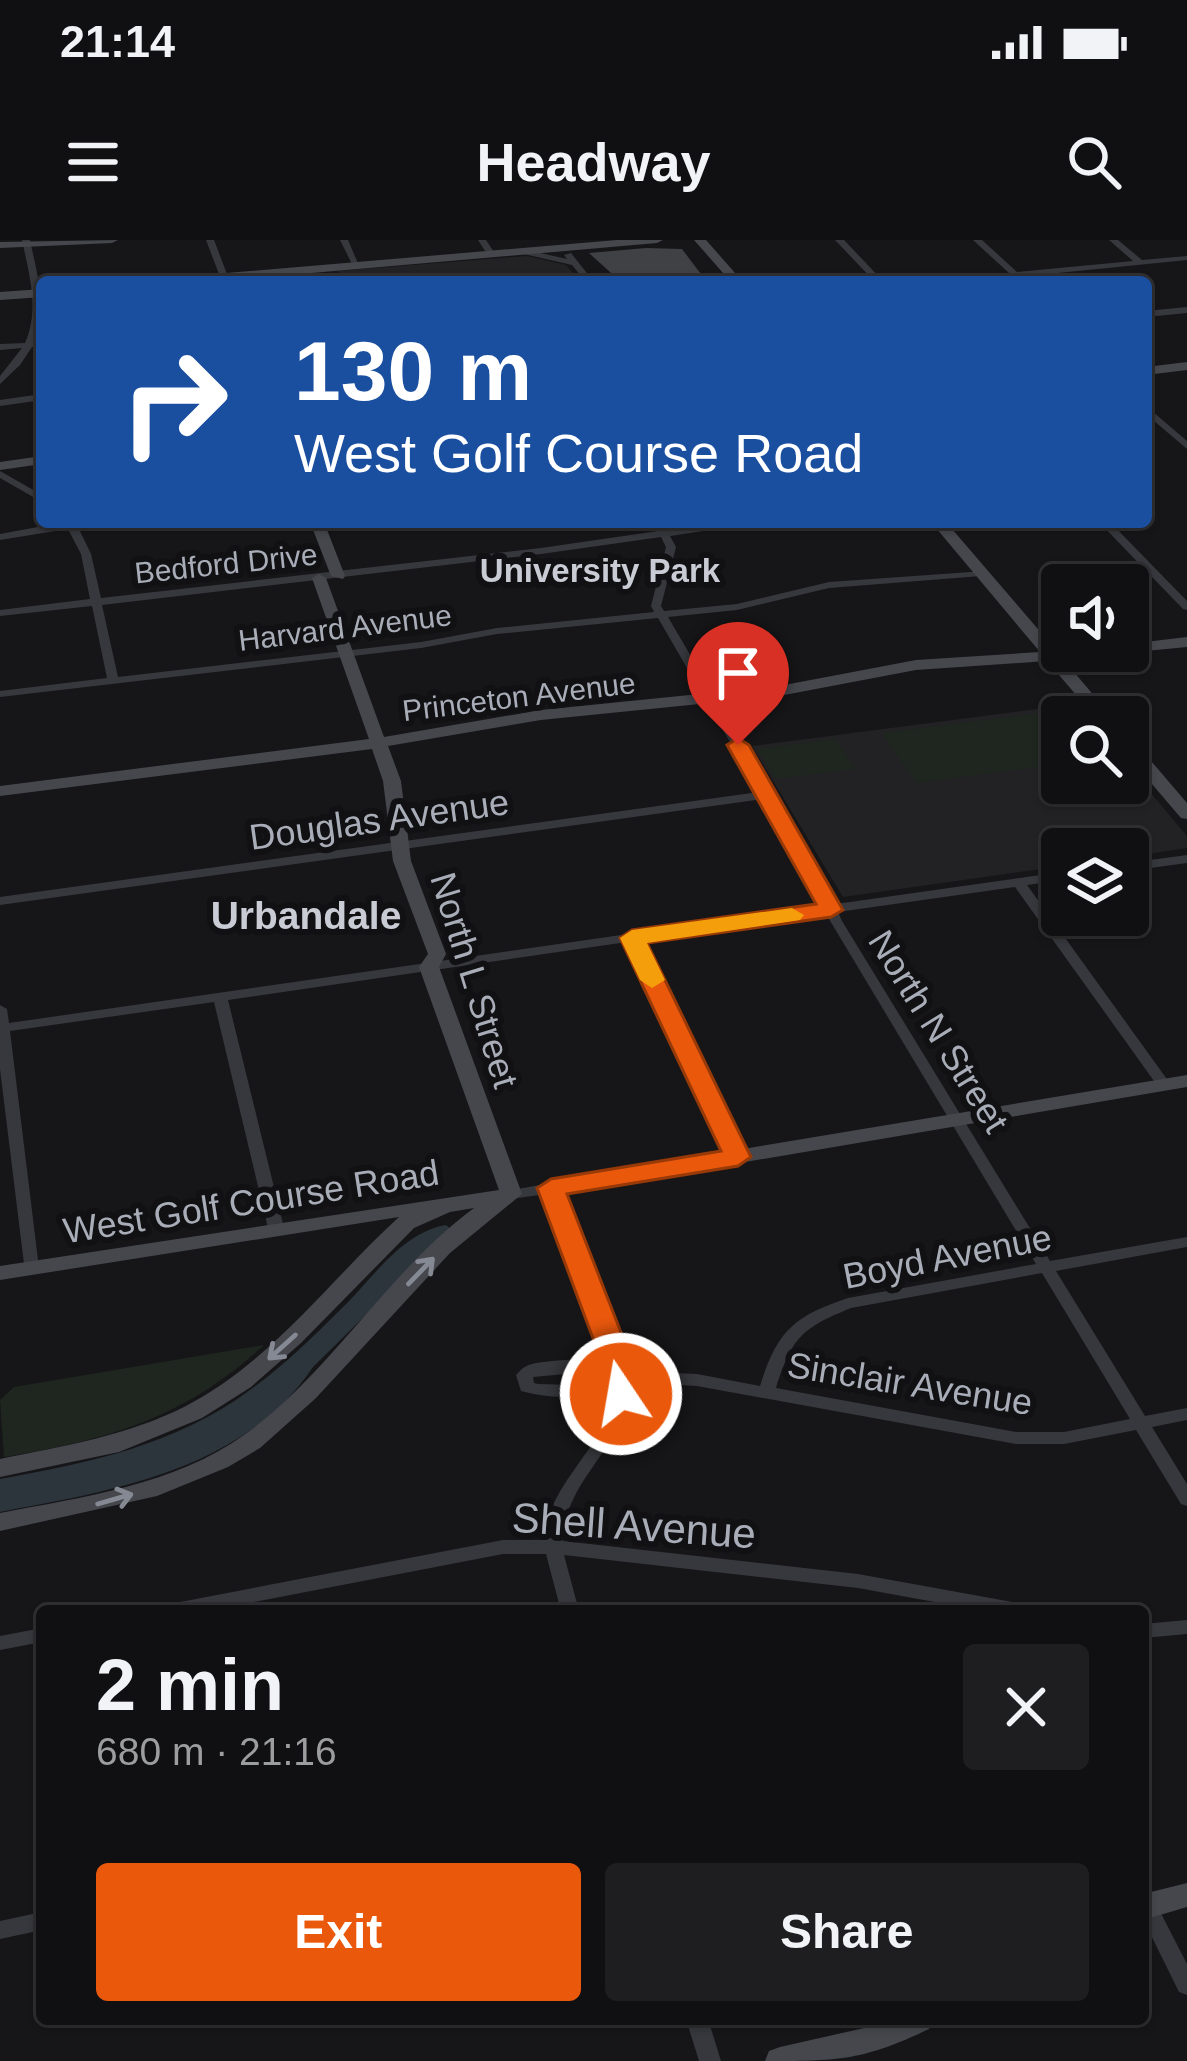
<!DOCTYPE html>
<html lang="en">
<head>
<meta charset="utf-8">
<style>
  :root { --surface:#101012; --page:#1e1e20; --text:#f1f3f6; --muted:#9c9d9f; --line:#303032; --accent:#ea580c }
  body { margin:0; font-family:Helvetica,sans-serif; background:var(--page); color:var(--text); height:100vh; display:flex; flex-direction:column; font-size:45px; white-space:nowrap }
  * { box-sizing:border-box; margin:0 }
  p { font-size:39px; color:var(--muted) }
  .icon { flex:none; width:66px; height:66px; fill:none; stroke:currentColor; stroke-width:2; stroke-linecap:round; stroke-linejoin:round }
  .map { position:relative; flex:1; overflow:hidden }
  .side { position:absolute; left:36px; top:1365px; width:1113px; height:420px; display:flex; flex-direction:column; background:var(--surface); border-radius:12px; box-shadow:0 3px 9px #0004,0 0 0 3px var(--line) }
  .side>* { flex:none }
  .hud { position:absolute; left:36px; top:36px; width:1116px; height:252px; border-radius:12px; box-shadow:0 3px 9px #0004,0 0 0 3px var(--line); background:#1a4fa0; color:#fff; overflow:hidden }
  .fabs { position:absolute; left:1041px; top:324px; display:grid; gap:24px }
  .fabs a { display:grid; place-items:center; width:108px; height:108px; border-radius:12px; background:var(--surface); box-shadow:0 3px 9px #0004,0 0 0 3px var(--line); font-size:60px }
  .pin { position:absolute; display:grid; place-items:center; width:102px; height:102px; color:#fff; margin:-123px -51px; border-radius:50% 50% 50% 0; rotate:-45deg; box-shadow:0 0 12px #0007 }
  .pin .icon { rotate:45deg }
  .me { position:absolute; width:132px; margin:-66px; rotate:348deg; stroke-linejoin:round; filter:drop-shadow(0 0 9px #0008) }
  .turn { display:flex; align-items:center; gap:42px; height:252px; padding:0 60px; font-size:54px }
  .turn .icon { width:156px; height:156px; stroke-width:2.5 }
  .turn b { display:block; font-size:84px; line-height:102px }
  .round { display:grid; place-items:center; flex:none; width:126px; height:126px; border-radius:12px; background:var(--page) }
  .headline { display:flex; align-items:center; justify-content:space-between; height:204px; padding:0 60px }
  h1 { font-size:72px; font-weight:800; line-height:90px }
  .primary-button { display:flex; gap:24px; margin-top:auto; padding:24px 60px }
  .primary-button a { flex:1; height:138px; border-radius:12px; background:var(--accent); color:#fff; font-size:48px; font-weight:800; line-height:138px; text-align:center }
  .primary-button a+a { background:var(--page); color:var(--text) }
  .status { display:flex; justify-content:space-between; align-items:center; height:84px; padding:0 60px; background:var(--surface); direction:ltr }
  .status svg { height:33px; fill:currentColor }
  header { display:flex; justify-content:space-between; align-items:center; height:156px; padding:0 60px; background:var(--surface); font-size:54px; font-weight:800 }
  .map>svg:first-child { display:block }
  .built { fill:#222225 }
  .green { fill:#1e261f }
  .water { fill:#2c353c }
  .building { fill:#404145 }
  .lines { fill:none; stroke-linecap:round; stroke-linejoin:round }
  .street { fill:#37383d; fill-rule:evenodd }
  .secondary { fill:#45474d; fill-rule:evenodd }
  .oneway { stroke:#858993 }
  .route { fill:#ea580c; stroke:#983908; stroke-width:3 }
  .slow { fill:#f59e0b }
  .labels { text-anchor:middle; stroke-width:12; stroke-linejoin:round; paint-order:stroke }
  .far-street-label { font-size:30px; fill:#a8adb8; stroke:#111113 }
  .far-neighbourhood-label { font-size:33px; font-weight:bold; fill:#c9ccd4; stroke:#111113 }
  .street-label { font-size:36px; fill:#a8adb8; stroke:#111113 }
  .neighbourhood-label { font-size:39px; font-weight:bold; fill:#c9ccd4; stroke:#111113 }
  .near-street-label { font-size:42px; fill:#a8adb8; stroke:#111113 }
</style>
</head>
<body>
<div class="status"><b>21:14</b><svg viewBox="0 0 49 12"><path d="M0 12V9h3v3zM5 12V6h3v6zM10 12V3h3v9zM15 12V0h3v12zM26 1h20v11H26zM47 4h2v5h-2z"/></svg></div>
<header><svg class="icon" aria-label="menu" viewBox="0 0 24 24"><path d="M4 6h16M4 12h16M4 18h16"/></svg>Headway<svg class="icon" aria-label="search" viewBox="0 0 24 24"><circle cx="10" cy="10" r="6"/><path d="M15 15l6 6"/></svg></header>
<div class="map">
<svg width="1187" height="1821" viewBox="0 0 1187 1821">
  <rect width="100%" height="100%" fill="#161618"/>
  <path class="built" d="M527 16 566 25 581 42H351L337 31Z
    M1076 464 1087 477H1062V543H1128V526L1187 596V608L1128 617V609H1062V626L843 657 752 506Z"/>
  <path class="green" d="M1071 469 1078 477H1062V524L916 543 882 493Z
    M836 499 856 529 775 539 757 509Z
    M264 1105C183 1179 110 1199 4 1217L0 1160 14 1147Z"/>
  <path class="water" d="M446 985 452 990 313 1127C244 1230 112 1251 0 1272V1239C89 1223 176 1205 250 1150 282 1127 312 1098 340 1070 372 1040 400 993 446 985Z"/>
  <path class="building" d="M646 8 682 9 707 42H621L589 13Z"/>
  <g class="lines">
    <path class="street" d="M22 0H30C37 34 48 68 34 102L42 101V107H32L20 125 0 144V136L22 108 0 110V104L25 103C40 69 29 34 22 0Z
      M206 0H214L230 42H222Z
      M340 0H348L360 28H354Z
      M478 0H486L496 15 495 17H489Z
      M835 0H844L884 42H875Z
      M973 0H982L1017 32 1133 21 1109 0H1118L1142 20 1187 16V20L1018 37 1017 42H1012L1010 38 934 42 938 39 1009 33Z
      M527 10 567 19 564 15 571 13 594 42H586L572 25 524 14V10Z
      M1187 67V73L1146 77V71Z
      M42 154V160L0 166V160Z
      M1146 166 1187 201V209L1146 174Z
      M0 231 42 255V262L0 238Z
      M65 282H96L78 287 91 314 101 358 541 308 658 291 653 282H663L667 290 722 282H748L743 285 670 296 676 307 661 366 664 371 737 364 829 342 985 331 986 333 981 336 829 348 737 370 668 377 836 664 1062 632V640L1027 645 1169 842 1171 845 1169 848H1159L1015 647 838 672 842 681 1050 1021 1187 997V1007L1056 1031 1145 1176 1187 1168V1180L1152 1187 1187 1244V1266L1181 1264 1136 1190 1064 1204H1016L697 1146 630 1142C627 1208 564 1238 563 1301L858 1334 1023 1364 1030 1366 1032 1371H984L858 1348 564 1315 579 1371H561L546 1314H503L207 1371H161L163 1366 170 1364 503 1300H545C547 1240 610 1207 613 1148 582 1158 553 1160 521 1151L516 1135C522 1129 522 1127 532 1124 550 1120 594 1117 611 1124L595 1072 546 954 511 959 506 957 503 954 506 951 551 943 556 945 612 1072 629 1131 697 1134 760 1146C777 1091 794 1076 848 1058L1036 1024 826 674 640 700 746 918 738 923 730 918 627 702 228 760 284 988 276 993 268 988 214 762 10 791 39 1028 31 1033 25 1032 0 829V765L7 769 9 783 823 666 763 559 0 665V657L759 552 658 378 497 394 421 408 0 457V451L107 438 92 366 0 376V370L90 359 81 314 68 289 0 300V294ZM661 297 666 307 651 366 654 372 497 388 421 402 118 437 102 365 541 314ZM1042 1033 1130 1179 1064 1192H1016L776 1148C792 1097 802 1088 851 1068ZM598 1131 608 1136 576 1145 538 1144 534 1143 533 1137Z
      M1099 282H1110L1187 361V370L1183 369Z
      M1187 615V623L1128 631V623Z
      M1187 1380V1394L1143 1398V1384Z
      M42 1388V1402L0 1410V1396Z
      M1143 1649 1150 1652 1187 1724V1755L1179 1752 1143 1679Z
      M42 1672V1690L0 1699V1681Z
      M686 1779H708L721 1821H699Z"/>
    <path class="secondary" d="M118 0 112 3 0 8V2Z
      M617 0H663L657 3 209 42H162L168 38Z
      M694 0H706L743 42H731Z
      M42 49V57L0 60V52Z
      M1187 122V130L1146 135V127Z
      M42 216V224L0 230V222Z
      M310 282H324L345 336 343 339 331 336Z
      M931 282H946L1056 410 1128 411V404L1187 397V407L1063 419 1112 477H1095L1047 421 916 430 779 456 541 480 388 506 401 541 411 621 446 714 439 727 522 954 450 1013 316 1158 260 1208 228 1227 157 1256 0 1291V1273C83 1257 174 1245 244 1195 332 1132 387 1032 474 968L450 972 414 988 301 1103 251 1147 202 1178 119 1212 0 1237V1219C63 1206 127 1196 186 1166 271 1122 330 1040 399 977L0 1040V1026L499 950 419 727 428 714 393 621 383 541 372 509 0 556V546L369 499 312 338 319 334 326 338 384 497 541 470 779 446 916 420 1040 412Z
      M1128 500 1134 501 1187 563V579L1181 578 1128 516Z
      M1187 835V847L551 955 540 948 551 941Z
      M1187 1643V1667L1143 1680V1654Z
      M887 1779H933L929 1789C862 1821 838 1821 765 1821L769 1811 780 1807 873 1786Z"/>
  </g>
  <defs><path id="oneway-shaft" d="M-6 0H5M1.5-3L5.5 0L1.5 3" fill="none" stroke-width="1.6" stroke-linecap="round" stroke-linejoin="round" transform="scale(3)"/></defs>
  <g class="oneway">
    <use href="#oneway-shaft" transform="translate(421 1031) rotate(-46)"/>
    <use href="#oneway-shaft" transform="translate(282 1107) rotate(138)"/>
    <use href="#oneway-shaft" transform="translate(115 1259) rotate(-16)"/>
  </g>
  <path class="route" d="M738 498 749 505 843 670 831 677 647 703 751 917 738 926 567 954 638 1136 632 1161H610L607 1136 537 948 551 939 721 911 620 698 632 690 816 664 727 505Z"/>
  <path class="slow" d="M792 668 804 675 800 680 647 703 665 740 652 748 640 740 620 698 632 690Z"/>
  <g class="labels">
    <g class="far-street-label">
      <text transform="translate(226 324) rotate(-6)" y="10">Bedford Drive</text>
      <text transform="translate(345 388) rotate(-7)" y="10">Harvard Avenue</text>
      <text transform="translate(519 457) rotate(-7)" y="10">Princeton Avenue</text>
    </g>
    <g class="far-neighbourhood-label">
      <text x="600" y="342">University Park</text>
    </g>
    <g class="street-label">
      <text transform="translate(379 579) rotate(-8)" y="13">Douglas Avenue</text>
      <text transform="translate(475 740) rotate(73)" y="13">North L Street</text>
      <text transform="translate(939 791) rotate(58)" y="13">North N Street</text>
      <text transform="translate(251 961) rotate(-9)" y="13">West Golf Course Road</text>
      <text transform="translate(947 1016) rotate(-11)" y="13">Boyd Avenue</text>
      <text transform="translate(910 1143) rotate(9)" y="13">Sinclair Avenue</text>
    </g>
    <g class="neighbourhood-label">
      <text x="306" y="689">Urbandale</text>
    </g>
    <g class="near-street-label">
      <text transform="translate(634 1285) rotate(4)" y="15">Shell Avenue</text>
    </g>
  </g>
</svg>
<div class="fabs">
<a><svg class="icon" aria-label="sound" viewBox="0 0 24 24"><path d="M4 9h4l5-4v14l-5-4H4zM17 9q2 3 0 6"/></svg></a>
<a><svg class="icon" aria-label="search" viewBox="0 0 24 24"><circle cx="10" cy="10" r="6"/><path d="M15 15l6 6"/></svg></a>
<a><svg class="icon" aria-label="layers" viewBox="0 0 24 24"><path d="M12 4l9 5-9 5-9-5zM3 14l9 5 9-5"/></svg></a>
</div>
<div class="pin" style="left:738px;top:505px;background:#d93025"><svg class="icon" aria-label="arrive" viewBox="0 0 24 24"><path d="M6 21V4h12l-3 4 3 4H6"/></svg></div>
<svg class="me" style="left:621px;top:1154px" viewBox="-20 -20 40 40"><circle r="17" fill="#ea580c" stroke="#fff" stroke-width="3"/><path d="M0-11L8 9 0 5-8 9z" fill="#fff"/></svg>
<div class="hud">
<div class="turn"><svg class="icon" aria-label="right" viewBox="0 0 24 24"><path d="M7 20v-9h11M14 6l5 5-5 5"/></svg><div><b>130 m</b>West Golf Course Road</div></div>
</div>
<section class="side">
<div class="headline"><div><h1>2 min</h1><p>680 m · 21:16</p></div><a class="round"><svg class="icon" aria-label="close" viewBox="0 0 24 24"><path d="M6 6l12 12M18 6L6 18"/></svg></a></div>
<div class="primary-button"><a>Exit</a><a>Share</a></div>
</section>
</div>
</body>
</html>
